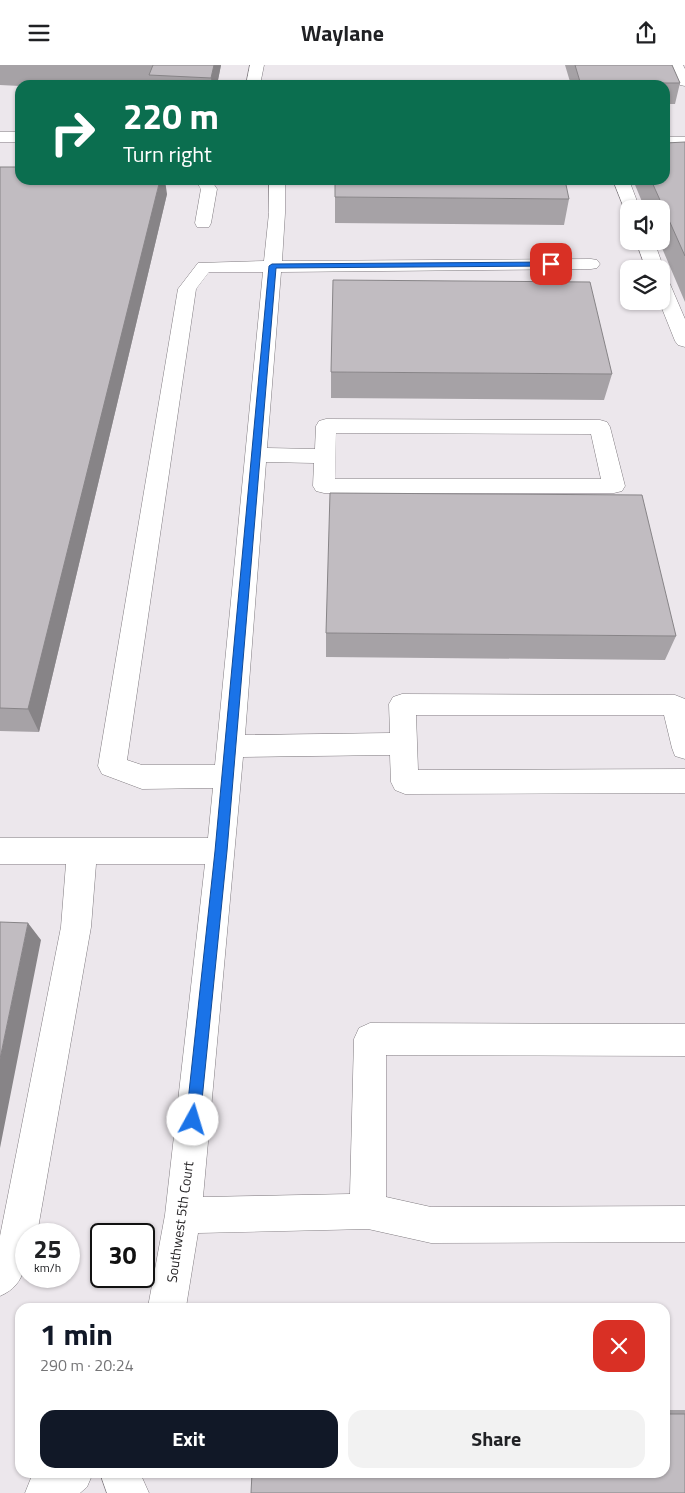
<!DOCTYPE html>
<html lang="en">
<head>
<meta charset="utf-8">
<style>
  :root { --surface:#fff; --page:#f2f2f2; --text:#202124; --muted:#757577; --accent:#111827 }
  body { margin:0; font-family:"Titillium Web",sans-serif; background:var(--page); color:var(--text); height:100vh; display:flex; flex-direction:column; font-size:19px; white-space:nowrap }
  * { box-sizing:border-box; margin:0 }
  p { font-size:16px; color:var(--muted) }
  .icon { flex:none; width:28px; height:28px; fill:none; stroke:currentColor; stroke-width:2; stroke-linecap:round; stroke-linejoin:round }
  .map { position:relative; flex:1; overflow:hidden }
  .drawer { position:absolute; left:15px; top:1238px; width:655px; height:175px; display:flex; flex-direction:column; background:var(--surface); border-radius:15px; box-shadow:0 1px 4px #0004 }
  .drawer>* { flex:none }
  .hud { position:absolute; left:15px; top:15px; width:655px; height:105px; border-radius:15px; box-shadow:0 1px 4px #0004; background:#0b6e4f; color:#fff; overflow:hidden }
  .fabs { position:absolute; left:620px; top:135px; display:grid; gap:10px }
  .fabs a { display:grid; place-items:center; width:50px; height:50px; border-radius:10px; background:var(--surface); box-shadow:0 1px 4px #0004; font-size:25px }
  .speed { position:absolute; left:15px; top:1158px; display:flex; gap:10px; font-size:25px; font-weight:700; text-align:center }
  .speed>* { display:grid; place-content:center; width:65px; height:65px; border-radius:50%; background:var(--surface); box-shadow:0 1px 4px #0004; line-height:1 }
  .speed small { font-size:12px; font-weight:400 }
  .speed .limit { border:2px solid #111; border-radius:8px; background:#fff; color:#111 }
  .pin { position:absolute; display:grid; place-items:center; width:42px; height:42px; color:#fff; margin:-21px; border-radius:10px; box-shadow:0 2px 8px #0006 }
  .me { position:absolute; width:55px; margin:-28px; rotate:6deg; stroke-linejoin:round; filter:drop-shadow(0 0 4px #0008) }
  .turn { display:flex; align-items:center; gap:18px; height:105px; padding:0 25px; font-size:22px }
  .turn .icon { width:65px; height:65px; stroke-width:2.5 }
  .turn b { display:block; font-size:35px; line-height:42px }
  .round { display:grid; place-items:center; flex:none; width:52px; height:52px; border-radius:15px; background:var(--page) }
  .head { display:flex; align-items:center; justify-content:space-between; height:85px; padding:0 25px }
  h1 { font-size:30px; font-weight:700; line-height:38px; color:var(--accent) }
  .cta { display:flex; gap:10px; margin-top:auto; padding:10px 25px }
  .cta a { flex:1; height:58px; border-radius:15px; background:var(--accent); color:#fff; font-size:20px; font-weight:700; line-height:58px; text-align:center }
  .cta a+a { background:var(--page); color:var(--text) }
  header { display:flex; justify-content:space-between; align-items:center; height:65px; padding:0 25px; background:var(--surface); font-size:22px; font-weight:700 }
  .map>svg:first-child { display:block }
  .lines { fill:none; stroke-linecap:round; stroke-linejoin:round }
  .minor-casing { stroke:#817c81; stroke-width:1 }
  .minor { fill:#fff; fill-rule:evenodd }
  .wall { fill:#a6a2a6 }
  .shaded-wall { fill:#878487 }
  .building { fill:#c1bcc1; stroke:#878487 }
  .route { fill:#1a73e8; stroke:#114b97 }
  .labels { text-anchor:middle; stroke-width:4.5; stroke-linejoin:round; paint-order:stroke }
  .street-label { font-size:14px; fill:#252325; stroke:#fff }
</style>
</head>
<body>
<header><svg class="icon" aria-label="menu" viewBox="0 0 24 24"><path d="M4 6h16M4 12h16M4 18h16"/></svg>Waylane<svg class="icon" aria-label="share" viewBox="0 0 24 24"><path d="M12 15V3M7 8l5-5 5 5M5 13v7h14v-7"/></svg></header>
<div class="map">
<svg width="685" height="1428" viewBox="0 0 685 1428">
  <rect width="100%" height="100%" fill="#ece7ec"/>
  <g class="lines">
    <defs>
      <path id="minor" d="M250 0H264L260 20H246Z
        M669 0H683L685 4V21L680 20Z
        M0 67H20V77H0Z
        M665 72H685V82H665Z
        M195 115H211L217 124 211 158 209 162H197L195 158 201 124Z
        M269 115H285V148L282 196 591 194 597 195 600 199 597 203 591 204 281 207 267 383 315 384 316 361 319 356 326 354 600 355 607 357 610 362 625 421 622 426 614 428H324L316 426 313 421 314 398 266 397 245 670 390 668 389 639 393 632 402 629 675 630 685 634V694L675 691 672 683 664 650H416L418 705 685 704V728L405 729 395 725 391 717 390 690 243 692 203 1132 350 1129 354 974 359 963 370 958 685 959V991L386 990V1132L431 1142 685 1141V1177L431 1178 368 1164 198 1168 186 1242H148L165 1150 205 799H96L91 862 37 1169H26C26 1195 28 1219 0 1231V1171L61 862 66 799H0V773H208L213 723 142 724 102 709 98 701 178 224 198 198 264 196 269 148ZM209 207H263L215 700H142L127 695 196 224ZM336 368 591 369 601 414H335Z
        M613 115H629L640 144H629V148H626Z
        M636 176H654L664 204 661 208V204H646Z
        M661 214 667 215 670 219 685 254V282L678 280 675 276 659 236H661Z
        M40 1408H93L87 1422 80 1428H25L31 1413Z
        M100 1408H140L149 1428H107Z"/>
    </defs>
    <use href="#minor" class="minor-casing"/>
    <use href="#minor" class="minor"/>
  </g>
  <path class="wall" d="M0 0H221L217 20H20V21L0 20Z
    M565 0H672L680 18 675 39H665V20H571Z
    M685 77V237L659 176H661V144H645L633 115H665Z
    M0 102 167 129 39 667 0 666Z
    M335 132 569 134 564 160 335 158Z
    M331 307 612 309 604 335 331 333Z
    M326 568 676 571 665 595 326 592Z
    M665 1345H685V1428L665 1408Z"/>
  <path class="shaded-wall" d="M214 0H221L217 20H212L211 13Z
    M160 115H165L167 129 39 667 28 644Z
    M28 858 41 875 0 1083V994Z"/>
  <path class="building" d="M153 0H214L211 13 149 10Z
    M575 0H672L680 18H662V20H581Z
    M685 77V191L651 115H665V78Z
    M0 102H20V115H160L28 644 0 643Z
    M335 115H565L569 134 335 132Z
    M333 215 590 217 612 309 331 307Z
    M330 428 642 430 676 571 326 568Z
    M0 857 28 858 0 994Z
    M665 1349H685V1428H251L252 1408H665Z"/>
  <path class="route" d="M551 197 555 199 554 201 276 203 227 786 200 1055 198 1060 193 1062 188 1060 186 1055 215 786 269 201 272 199Z"/>
  <g class="labels">
    <g class="street-label">
      <text transform="translate(180 1157) rotate(-82)" y="5">Southwest 5th Court</text>
    </g>
  </g>
</svg>
<div class="fabs">
<a><svg class="icon" aria-label="sound" viewBox="0 0 24 24"><path d="M4 9h4l5-4v14l-5-4H4zM17 9q2 3 0 6"/></svg></a>
<a><svg class="icon" aria-label="layers" viewBox="0 0 24 24"><path d="M12 4l9 5-9 5-9-5zM3 14l9 5 9-5"/></svg></a>
</div>
<div class="speed"><div>25<small>km/h</small></div><div class="limit">30</div></div>
<div class="pin" style="left:551px;top:199px;background:#d93025"><svg class="icon" aria-label="arrive" viewBox="0 0 24 24"><path d="M6 21V4h12l-3 4 3 4H6"/></svg></div>
<svg class="me" style="left:193px;top:1055px" viewBox="-20 -20 40 40"><circle r="19" fill="#fff"/><path d="M0-13L10 11 0 6-10 11z" fill="#1a73e8"/></svg>
<div class="hud">
<div class="turn"><svg class="icon" aria-label="right" viewBox="0 0 24 24"><path d="M7 20v-9h11M14 6l5 5-5 5"/></svg><div><b>220 m</b>Turn right</div></div>
</div>
<section class="drawer">
<div class="head"><div><h1>1 min</h1><p>290 m · 20:24</p></div><a class="round" style="background:#d93025;color:#fff"><svg class="icon" aria-label="close" viewBox="0 0 24 24"><path d="M6 6l12 12M18 6L6 18"/></svg></a></div>
<div class="cta"><a>Exit</a><a>Share</a></div>
</section>
</div>
</body>
</html>
